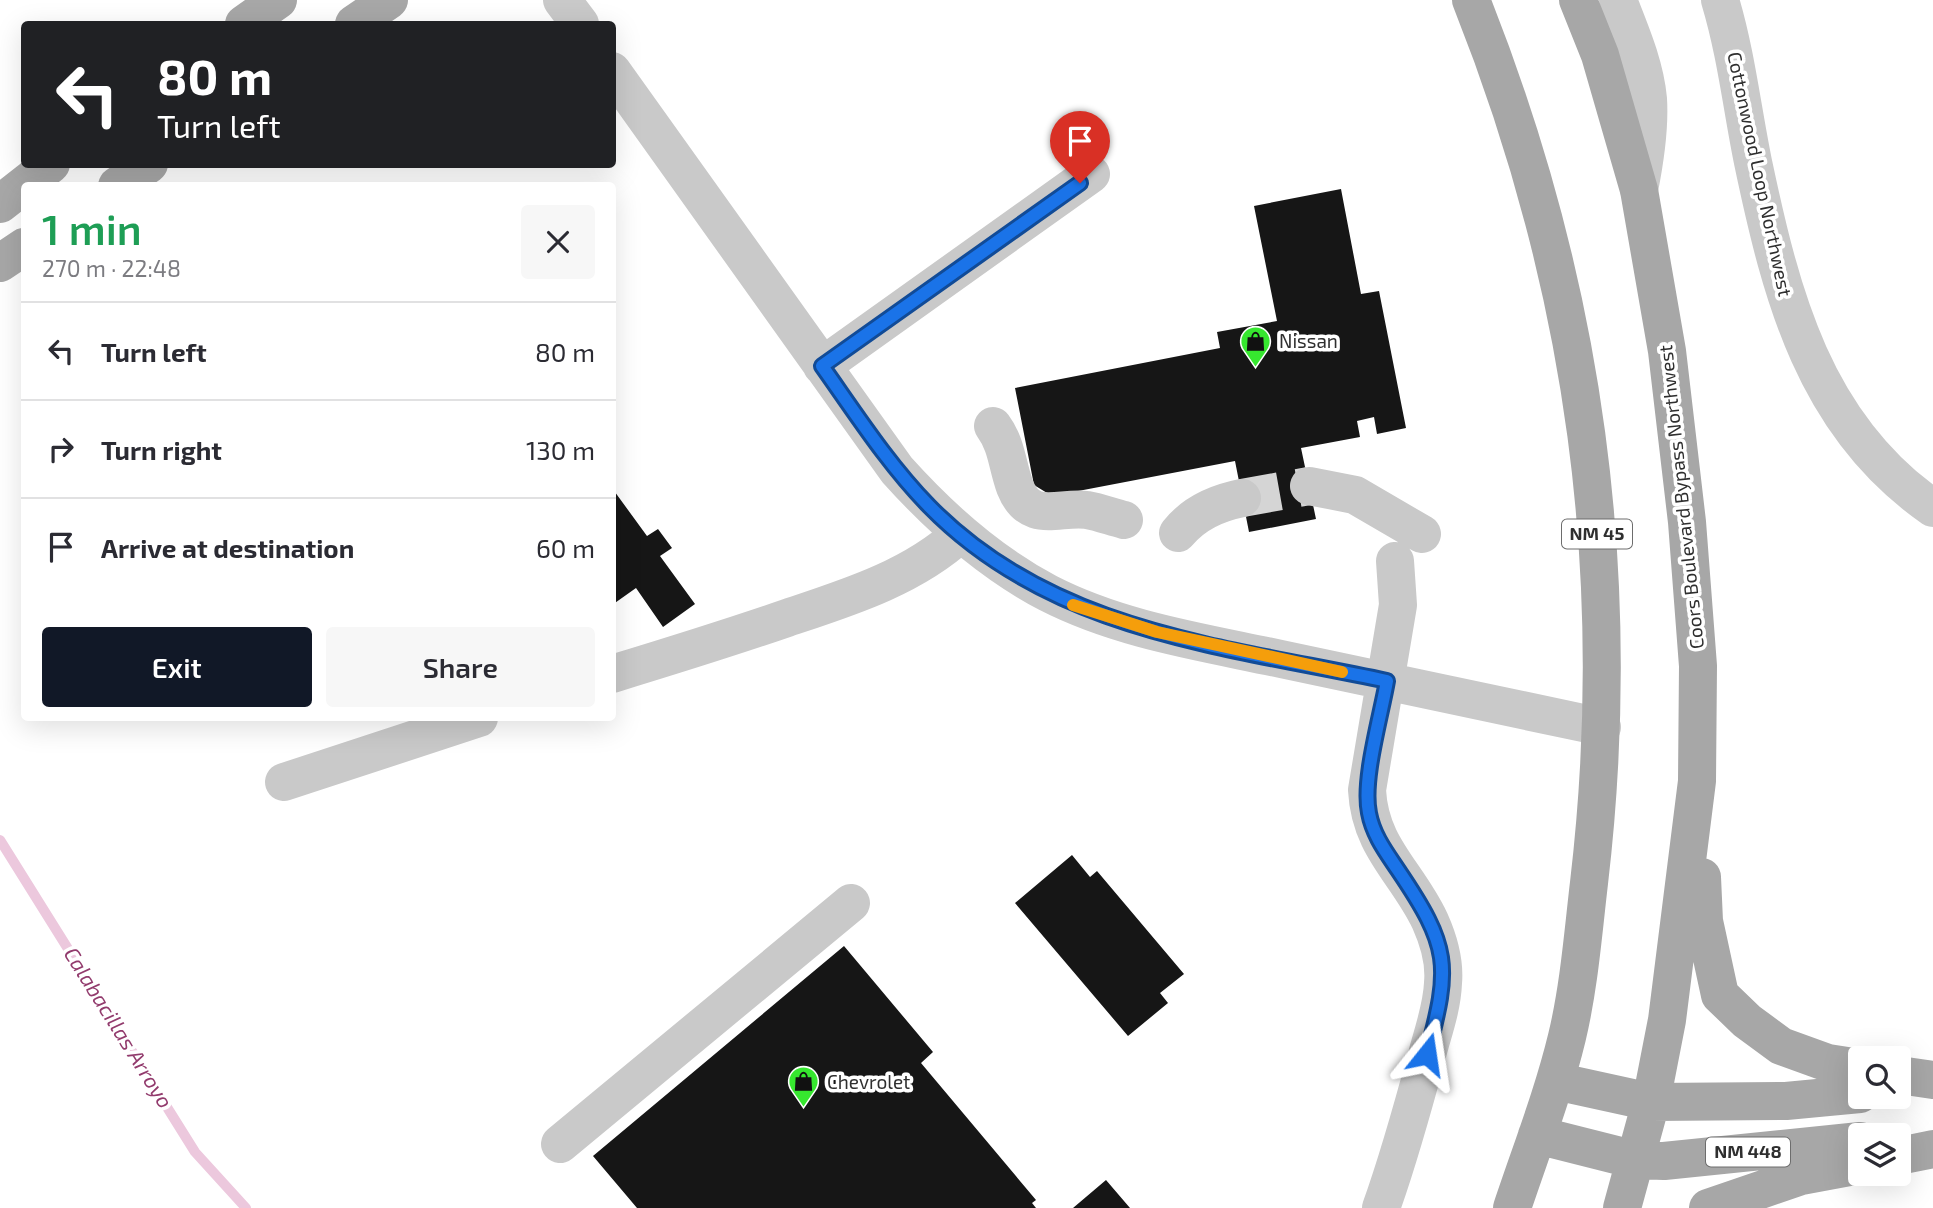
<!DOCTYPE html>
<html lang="en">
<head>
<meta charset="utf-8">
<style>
  :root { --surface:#fff; --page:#f7f7f7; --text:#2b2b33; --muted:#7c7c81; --line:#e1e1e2; --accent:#111827 }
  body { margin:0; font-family:"Exo 2",sans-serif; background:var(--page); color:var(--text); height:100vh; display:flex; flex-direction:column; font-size:26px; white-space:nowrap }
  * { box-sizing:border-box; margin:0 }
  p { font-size:23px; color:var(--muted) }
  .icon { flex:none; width:38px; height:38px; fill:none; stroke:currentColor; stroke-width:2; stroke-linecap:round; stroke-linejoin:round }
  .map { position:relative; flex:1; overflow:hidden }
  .sheet { position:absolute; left:21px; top:182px; width:595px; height:539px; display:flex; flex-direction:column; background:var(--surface); border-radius:7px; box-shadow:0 7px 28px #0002 }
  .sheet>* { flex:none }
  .hud { position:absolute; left:21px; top:21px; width:595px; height:147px; border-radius:7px; box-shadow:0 7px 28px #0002; background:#202124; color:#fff; overflow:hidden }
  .fabs { position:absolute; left:1848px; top:1046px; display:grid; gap:14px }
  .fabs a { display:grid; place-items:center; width:63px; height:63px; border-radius:7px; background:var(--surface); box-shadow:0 7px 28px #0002; font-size:35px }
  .pin { position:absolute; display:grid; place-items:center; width:60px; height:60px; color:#fff; margin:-72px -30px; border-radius:50% 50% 50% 0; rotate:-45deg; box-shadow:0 0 7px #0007 }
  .pin .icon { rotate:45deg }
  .me { position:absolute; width:77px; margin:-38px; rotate:15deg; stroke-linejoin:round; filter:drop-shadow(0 0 5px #0008) }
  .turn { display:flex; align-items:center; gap:24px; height:147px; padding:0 21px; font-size:32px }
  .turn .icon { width:91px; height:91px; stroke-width:2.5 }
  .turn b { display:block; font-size:49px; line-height:60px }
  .round { display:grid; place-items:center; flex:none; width:74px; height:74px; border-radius:7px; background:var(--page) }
  .summary { display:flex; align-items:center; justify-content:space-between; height:119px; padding:0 21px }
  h1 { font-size:42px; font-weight:600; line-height:52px; color:#1e9e55 }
  .primary-button { display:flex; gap:14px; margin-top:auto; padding:14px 21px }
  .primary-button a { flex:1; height:80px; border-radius:7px; background:var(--accent); color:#fff; font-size:28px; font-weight:600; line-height:80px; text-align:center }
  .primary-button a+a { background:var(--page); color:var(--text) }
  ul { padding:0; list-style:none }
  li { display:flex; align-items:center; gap:21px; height:98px; padding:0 21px; border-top:2px solid var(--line) }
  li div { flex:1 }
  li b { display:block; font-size:26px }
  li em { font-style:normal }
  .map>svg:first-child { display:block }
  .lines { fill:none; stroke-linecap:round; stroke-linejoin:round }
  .stream { stroke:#ecc8dd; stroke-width:10 }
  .building { fill:#161616 }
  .minor-tunnel { stroke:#d5d5d5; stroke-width:38; stroke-dasharray:38 19; stroke-linecap:butt }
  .minor { stroke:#c9c9c9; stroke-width:38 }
  .major { stroke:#a7a7a7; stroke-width:38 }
  .route-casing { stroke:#114b97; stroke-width:18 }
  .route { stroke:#1a73e8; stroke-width:12 }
  .slow { stroke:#f59e0b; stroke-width:12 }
  .labels { text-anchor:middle; stroke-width:7; stroke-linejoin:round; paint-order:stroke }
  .shield { fill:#fff; stroke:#6d6d6d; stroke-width:2 }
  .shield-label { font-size:18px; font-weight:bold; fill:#2f2f2f }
  .street-label { font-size:19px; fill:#2f2f2f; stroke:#fff }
  .poi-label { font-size:19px; fill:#2f2f2f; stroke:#fff; text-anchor:start }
  .water-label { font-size:21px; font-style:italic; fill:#923b6d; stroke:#fff }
</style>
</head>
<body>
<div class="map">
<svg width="1933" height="1208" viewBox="0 0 1933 1208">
  <rect width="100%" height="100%" fill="#fff"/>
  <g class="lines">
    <path class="stream" d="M0 840 195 1152 246 1208"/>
  </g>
  <path class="building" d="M1341 189 1361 294 1379 291 1406 428 1377 434 1374 417 1357 421 1360 437 1301 448 1316 519 1249 532 1235 461 1052 496 1034 485 1015 388 1220 348 1217 332 1277 321 1254 206Z
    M612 488 647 536 658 529 672 548 660 556 695 604 663 627 636 588 612 605Z
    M1072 855 1090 877 1097 871 1184 974 1160 993 1168 1003 1128 1036 1015 903Z
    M844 946 933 1052 921 1063 1036 1200 1032 1203 1036 1208H637L593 1156Z
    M1106 1180 1130 1208H1073Z"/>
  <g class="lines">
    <path class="minor-tunnel" d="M1242 498 1309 486"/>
    <path class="minor" d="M562 0 580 24
      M1618 0C1630 31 1645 65 1648 99 1650 129 1645 160 1639 190
      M1720 0C1736 53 1742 108 1753 162 1781 295 1814 426 1933 508
      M612 71 897 470C941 519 989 562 1048 593 1120 630 1202 642 1281 659 1388 682 1495 704 1602 727
      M822 366 1091 174
      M993 426C1007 445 1007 465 1015 487 1030 525 1059 506 1087 510 1099 512 1112 517 1124 520
      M1309 486 1355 495 1422 534
      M1178 533C1194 513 1217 503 1242 498
      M612 674C671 656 729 638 787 618 847 598 912 578 960 534
      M284 782 479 718
      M560 1144 851 903
      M1381 1208C1399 1158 1413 1107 1427 1055 1433 1032 1442 1008 1443 983 1445 961 1439 941 1430 921 1407 872 1370 848 1367 790L1398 605 1395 561"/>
    <path class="major" d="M1471 0C1585 286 1625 577 1589 883 1583 934 1579 987 1567 1037 1553 1095 1531 1151 1512 1208
      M1578 0 1600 55 1639 190 1667 351 1687 522 1698 666 1697 781 1667 1020 1651 1102 1622 1208
      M244 24 278 0
      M354 24 389 0
      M117 186 149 164
      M0 204 51 164
      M0 263 24 247
      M1702 877 1704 921 1720 995 1747 1021 1781 1046 1828 1063 1860 1068
      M1899 1075 1933 1080
      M1555 1081 1651 1102 1786 1101 1860 1094
      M1537 1135 1636 1160 1664 1161 1860 1141
      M1899 1156 1933 1149
      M1708 1208 1801 1176 1860 1165"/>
  </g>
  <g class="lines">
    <defs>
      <path id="route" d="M1080 183 822 366C856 414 888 464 929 506 1052 632 1223 646 1387 681 1381 716 1362 780 1369 813 1373 835 1386 852 1398 870 1450 947 1451 965 1427 1054"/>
    </defs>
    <use href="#route" class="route-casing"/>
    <use href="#route" class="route"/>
    <path class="slow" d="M1073 605 1157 632 1342 672"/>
  </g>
  <defs>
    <symbol id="shop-pin" viewBox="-11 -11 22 30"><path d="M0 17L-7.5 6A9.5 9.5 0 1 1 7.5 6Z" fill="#36e72f" stroke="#fff"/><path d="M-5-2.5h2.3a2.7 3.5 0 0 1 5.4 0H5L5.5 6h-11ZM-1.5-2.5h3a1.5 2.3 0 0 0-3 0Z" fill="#111"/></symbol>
  </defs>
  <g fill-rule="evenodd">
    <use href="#shop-pin" x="1238" y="324" width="35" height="47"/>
    <use href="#shop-pin" x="786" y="1064" width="35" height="47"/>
  </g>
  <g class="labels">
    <g class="shield">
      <rect x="1562" y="519.5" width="70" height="29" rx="5"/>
      <rect x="1706" y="1137.5" width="84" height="29" rx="5"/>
    </g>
    <g class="shield-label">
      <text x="1597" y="540">NM 45</text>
      <text x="1748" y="1158">NM 448</text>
    </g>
    <g class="street-label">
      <text transform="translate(1760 174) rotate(78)" y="7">Cottonwood Loop Northwest</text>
      <text transform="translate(1681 497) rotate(-96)" y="7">Coors Boulevard Bypass Northwest</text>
    </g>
    <g class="poi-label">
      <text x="1279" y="348">Nissan</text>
      <text x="827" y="1089">Chevrolet</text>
    </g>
    <g class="water-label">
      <text transform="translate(118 1028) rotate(58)" y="7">Calabacillas Arroyo</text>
    </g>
  </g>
</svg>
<div class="fabs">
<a><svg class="icon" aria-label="search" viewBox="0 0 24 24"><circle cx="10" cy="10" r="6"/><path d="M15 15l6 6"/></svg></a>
<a><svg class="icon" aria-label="layers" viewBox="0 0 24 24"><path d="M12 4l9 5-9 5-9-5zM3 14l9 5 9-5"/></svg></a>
</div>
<div class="pin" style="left:1080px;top:183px;background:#d93025"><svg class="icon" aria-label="arrive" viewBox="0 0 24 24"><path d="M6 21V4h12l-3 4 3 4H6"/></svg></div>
<svg class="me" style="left:1427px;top:1054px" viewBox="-20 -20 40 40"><path d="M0-17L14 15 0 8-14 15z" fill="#1a73e8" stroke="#fff" stroke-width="4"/></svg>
<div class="hud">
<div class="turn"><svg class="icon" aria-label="left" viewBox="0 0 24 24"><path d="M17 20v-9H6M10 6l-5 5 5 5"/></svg><div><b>80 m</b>Turn left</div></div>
</div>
<section class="sheet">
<div class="summary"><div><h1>1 min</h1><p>270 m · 22:48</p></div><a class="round"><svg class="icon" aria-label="close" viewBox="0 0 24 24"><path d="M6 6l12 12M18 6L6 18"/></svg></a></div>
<ul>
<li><svg class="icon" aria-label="left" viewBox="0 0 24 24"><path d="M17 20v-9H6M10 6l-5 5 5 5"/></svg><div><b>Turn left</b></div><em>80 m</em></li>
<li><svg class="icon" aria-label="right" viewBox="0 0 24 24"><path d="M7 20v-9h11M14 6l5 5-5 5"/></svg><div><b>Turn right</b></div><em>130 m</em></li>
<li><svg class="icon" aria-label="arrive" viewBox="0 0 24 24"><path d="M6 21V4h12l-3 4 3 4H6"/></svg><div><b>Arrive at destination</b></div><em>60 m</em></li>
</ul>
<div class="primary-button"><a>Exit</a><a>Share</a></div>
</section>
</div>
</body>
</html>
